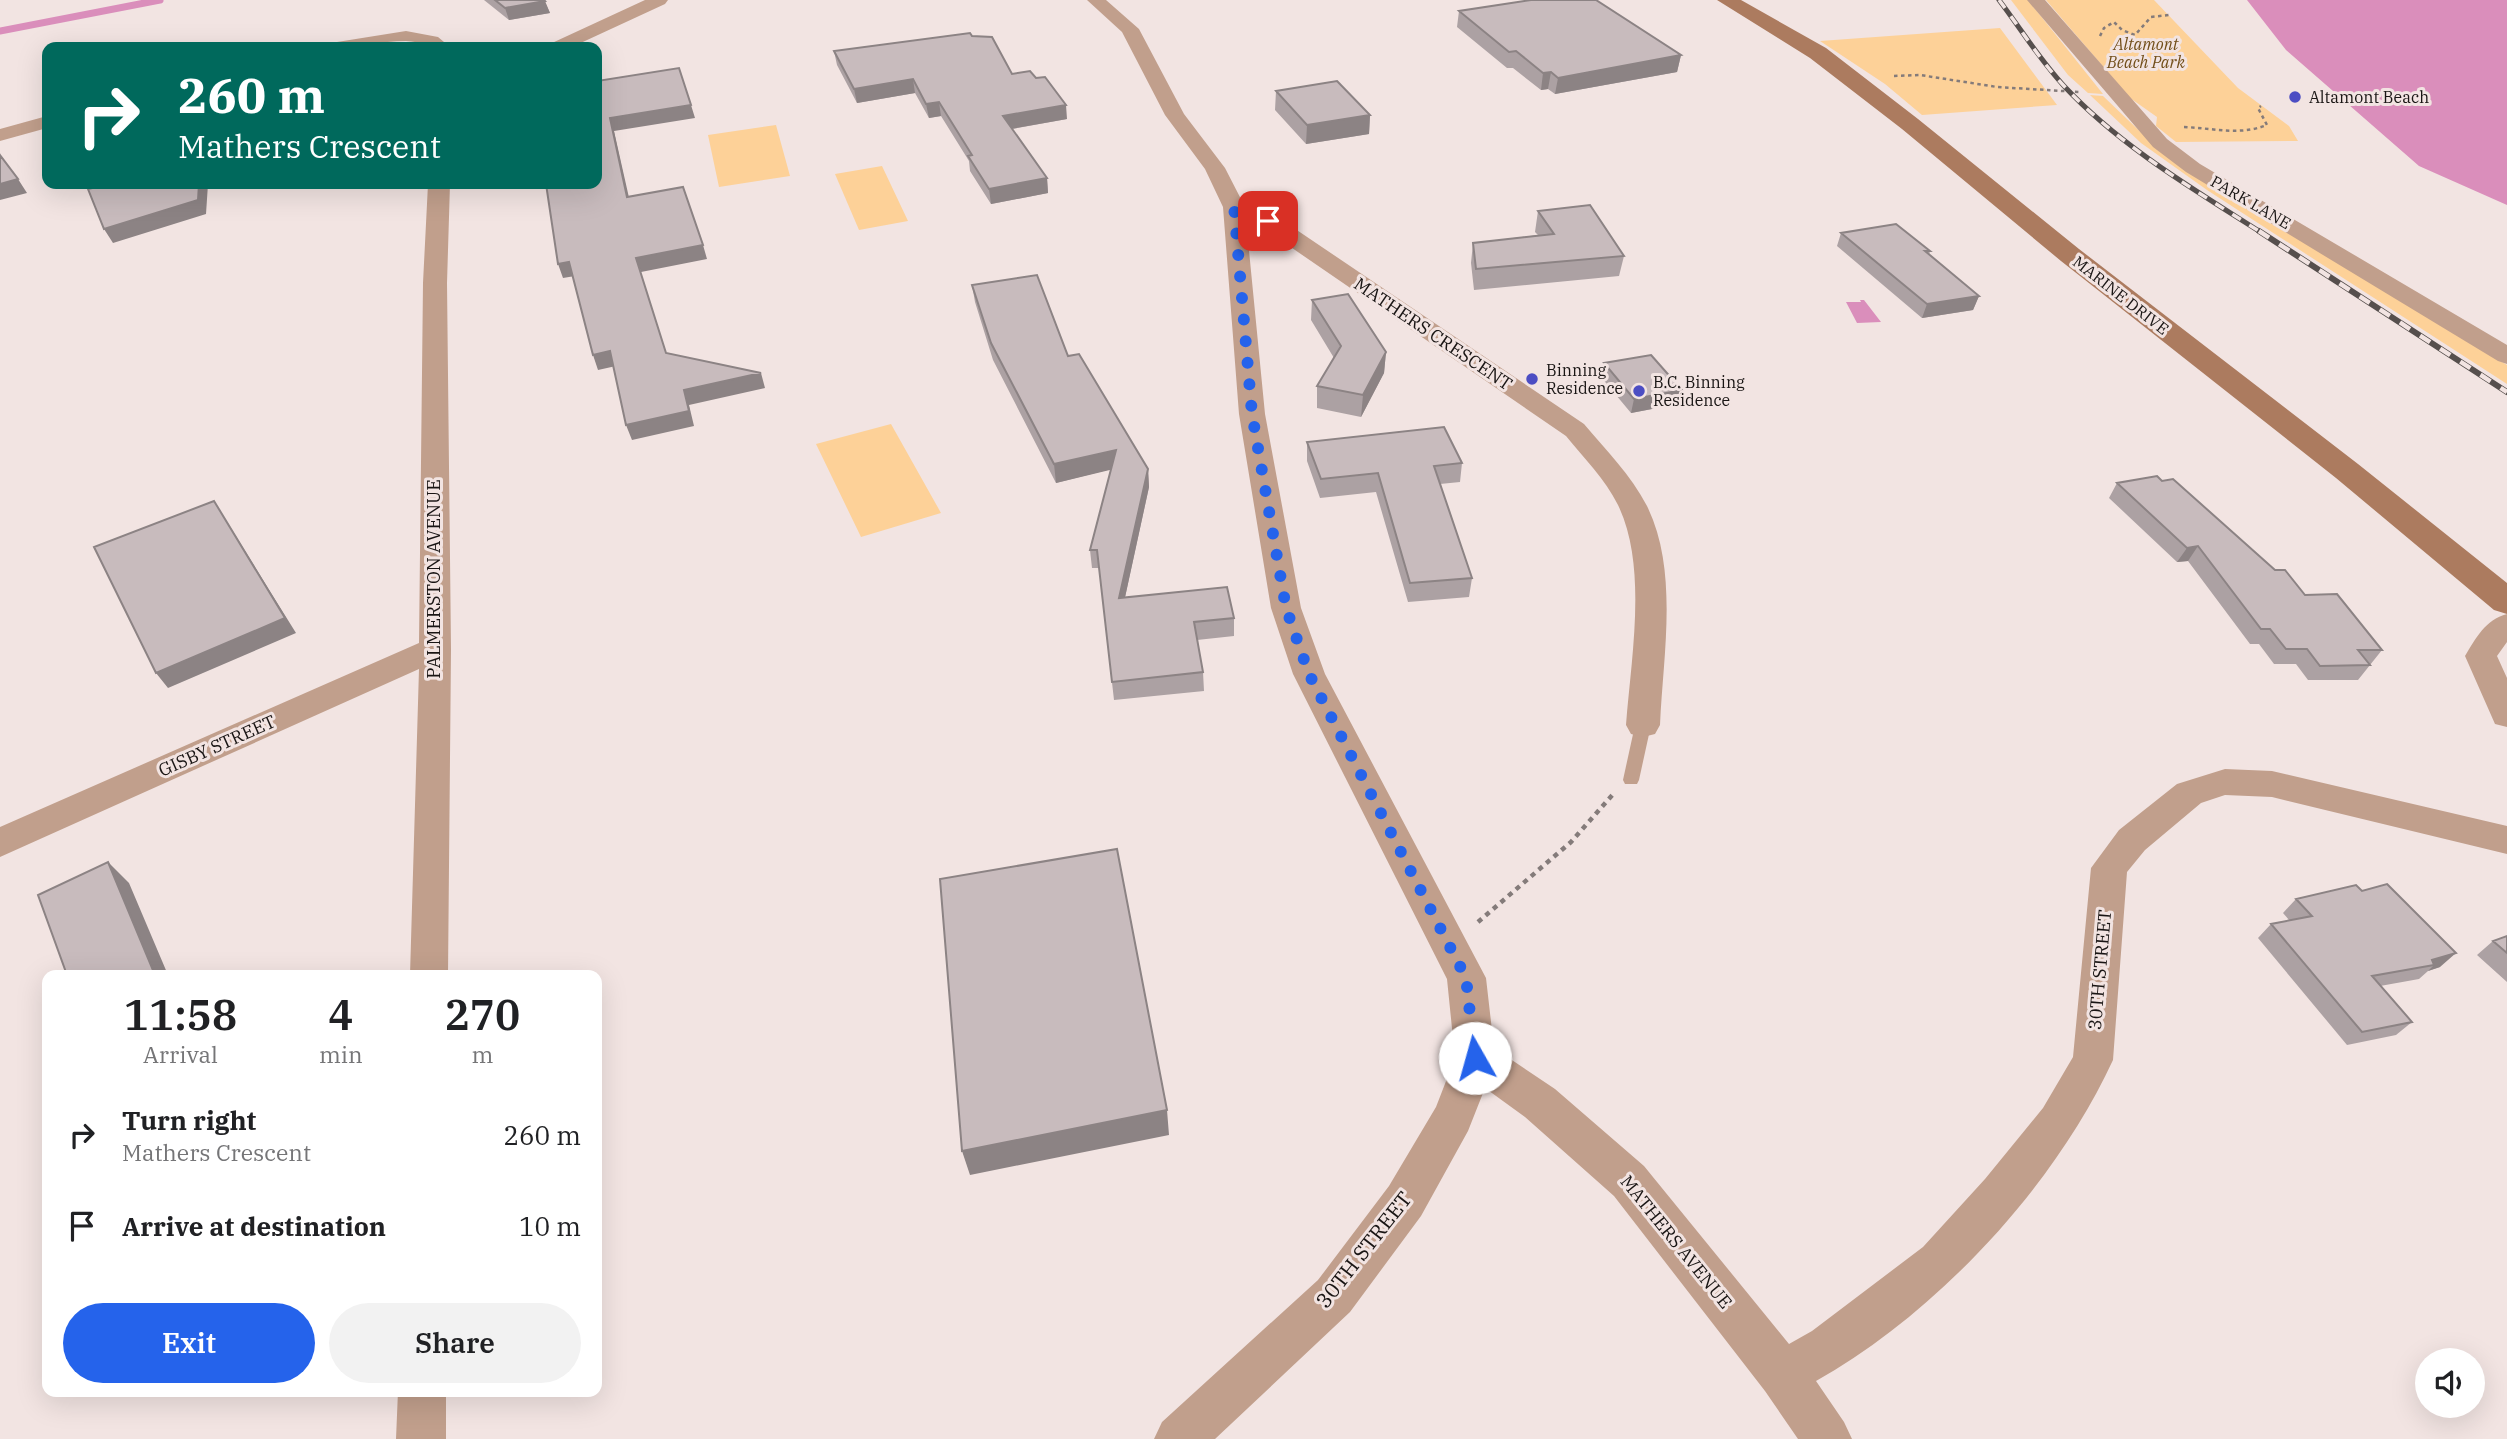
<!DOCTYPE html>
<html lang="en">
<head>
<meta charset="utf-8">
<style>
  :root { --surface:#fff; --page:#f2f2f2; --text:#202124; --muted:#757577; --accent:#2563eb }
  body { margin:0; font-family:"IBM Plex Serif",serif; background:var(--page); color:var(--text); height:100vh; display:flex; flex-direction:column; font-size:26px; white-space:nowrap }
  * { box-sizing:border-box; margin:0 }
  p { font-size:23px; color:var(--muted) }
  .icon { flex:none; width:38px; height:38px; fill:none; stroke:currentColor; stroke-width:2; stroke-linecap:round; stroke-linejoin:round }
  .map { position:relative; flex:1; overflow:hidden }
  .side { position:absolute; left:42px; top:970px; width:560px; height:427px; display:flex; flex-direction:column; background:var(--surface); border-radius:14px; box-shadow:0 7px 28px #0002 }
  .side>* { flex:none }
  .guide { position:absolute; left:42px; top:42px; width:560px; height:147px; border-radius:14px; box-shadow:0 7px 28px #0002; background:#00695c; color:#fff; overflow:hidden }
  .tools { position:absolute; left:2415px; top:1348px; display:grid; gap:14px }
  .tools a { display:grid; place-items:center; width:70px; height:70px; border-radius:50%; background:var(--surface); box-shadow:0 7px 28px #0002; font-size:35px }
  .pin { position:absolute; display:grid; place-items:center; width:60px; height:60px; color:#fff; margin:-30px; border-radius:14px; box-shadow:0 4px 10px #0006 }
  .me { position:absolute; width:77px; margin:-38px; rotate:353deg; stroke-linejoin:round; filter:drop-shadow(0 0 5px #0008) }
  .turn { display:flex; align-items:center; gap:24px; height:147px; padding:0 21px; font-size:32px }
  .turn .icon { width:91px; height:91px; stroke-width:2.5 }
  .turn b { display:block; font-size:49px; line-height:60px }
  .eta { display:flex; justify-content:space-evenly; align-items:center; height:119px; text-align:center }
  .eta b { font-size:42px; font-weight:600; line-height:49px }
  .action { display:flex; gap:14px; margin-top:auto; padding:14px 21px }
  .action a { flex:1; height:80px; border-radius:42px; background:var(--accent); color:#fff; font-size:28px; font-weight:600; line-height:80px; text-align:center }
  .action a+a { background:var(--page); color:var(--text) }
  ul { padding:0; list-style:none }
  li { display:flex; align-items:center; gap:21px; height:91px; padding:0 21px }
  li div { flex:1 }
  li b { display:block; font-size:26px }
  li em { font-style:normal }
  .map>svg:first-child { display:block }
  .green { fill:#fdd198 }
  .water { fill:#da8ebb }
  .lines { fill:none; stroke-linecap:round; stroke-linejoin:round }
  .stream { stroke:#da8ebb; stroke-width:7 }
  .path-far1 { stroke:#847b7a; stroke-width:2.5; stroke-dasharray:3.5 3.5; stroke-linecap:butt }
  .path { stroke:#847b7a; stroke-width:4.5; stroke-dasharray:5 5; stroke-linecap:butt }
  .service { fill:#c19f8c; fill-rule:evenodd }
  .minor { fill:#c19f8c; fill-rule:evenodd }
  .secondary { fill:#ac7b5f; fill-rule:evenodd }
  .rail-far1-casing { stroke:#564f4d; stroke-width:5 }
  .rail-casing { stroke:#564f4d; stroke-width:6 }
  .rail-far1 { stroke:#f2e4e2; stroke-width:3.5; stroke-dasharray:10; stroke-linecap:butt }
  .rail { stroke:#f2e4e2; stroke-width:4.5; stroke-dasharray:12; stroke-linecap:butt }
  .wall { fill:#aca1a3 }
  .shaded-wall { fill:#8c8384 }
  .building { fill:#c8bbbd; stroke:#8c8384; stroke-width:2 }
  .route { stroke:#2563eb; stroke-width:12; stroke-dasharray:0 21.6 }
  .poi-dot { fill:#4c4dc3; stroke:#f2e4e2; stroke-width:2.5 }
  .labels { text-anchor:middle; stroke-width:6; stroke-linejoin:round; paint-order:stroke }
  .far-park-label { font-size:16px; font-style:italic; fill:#724e19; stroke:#f2e4e2 }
  .far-poi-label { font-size:16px; fill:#191514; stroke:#f2e4e2; text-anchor:start }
  .far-street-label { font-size:16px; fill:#191514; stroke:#f2e4e2 }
  .street-label { font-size:18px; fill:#191514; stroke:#f2e4e2 }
  .near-street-label { font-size:21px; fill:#191514; stroke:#f2e4e2 }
</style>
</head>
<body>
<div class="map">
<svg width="2507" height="1439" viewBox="0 0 2507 1439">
  <rect width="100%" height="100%" fill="#f2e4e2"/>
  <path class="green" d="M2011 0H2028L2103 94 2088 93 2068 75Z
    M2046 0H2154L2238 88 2289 126 2298 141 2176 142 2156 126 2157 117 2130 98Z
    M2000 28 2057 105 1922 115 1885 84 1820 41Z
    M2090 95 2103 96 2151 142 2507 365V384L2207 190 2141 143Z
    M776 125 790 176 719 187 708 135Z
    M882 166 908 221 859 230 835 174Z
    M891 424 941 513 861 537 816 444Z"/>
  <path class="water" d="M2247 0H2507V205L2419 166 2286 50Z
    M1860 300H1864L1881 322 1857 323 1846 302H1861Z"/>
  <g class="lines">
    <path class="stream" d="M0 31 160 0"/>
    <path class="path-far1" d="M2100 36 2104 28 2114 22 2122 30 2135 35 2151 17 2169 15
      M1894 76 1920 75 1997 87 2079 92
      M2184 127C2213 128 2239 136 2267 125L2258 108 2261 106"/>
    <path class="path" d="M1478 922 1571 842 1614 793"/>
    <path class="service" d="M1643 719 1651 725 1639 780 1637 784H1625L1623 780 1635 725Z"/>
    <path class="minor" d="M645 0H668L665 4 572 47H549L552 43Z
      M1087 0H1106L1139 29 1184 114 1225 168 1243 203 1276 216 1584 424C1606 450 1631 475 1647 506 1679 571 1663 655 1660 725L1655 734 1643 737 1631 734 1626 725C1631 658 1648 567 1618 505 1605 479 1584 458 1566 436L1260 226 1246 220 1265 414 1301 608 1325 674 1486 978 1494 1048 1555 1089 1644 1166 1789 1344 1812 1331 1923 1247 1985 1179 2043 1108 2073 1057 2091 868 2119 830 2177 784 2225 769 2272 771 2507 826V854L2272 797 2225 795 2201 803 2145 850 2127 872 2113 1060C2055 1186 1937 1313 1816 1381L1844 1422 1852 1439H1798L1765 1391 1614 1196 1525 1117 1485 1088 1468 1131 1421 1216 1350 1312 1215 1439H1154L1162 1422 1318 1280 1389 1186 1436 1107 1455 1058 1447 979 1293 674 1271 608 1239 414 1223 207 1205 169 1165 115 1122 32Z
      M2027 0H2045L2167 139 2200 164 2507 345V364L2498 361 2186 172 2153 147Z
      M406 31 438 37 450 47C434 48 422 42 406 41 380 41 354 48 328 47L337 42Z
      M47 116V128L0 141V129Z
      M428 184H450L447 283 451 649 448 975H410L419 669 0 857V827L419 643 423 283Z
      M2507 614V642L2497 656 2507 678V727L2495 724 2465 656C2476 638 2485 620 2507 614Z
      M398 1391H446V1439H396Z"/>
    <path class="secondary" d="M1717 0H1741L1826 48 1918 119 2079 249 2358 464 2507 583V614L2494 610 2336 478 2061 261 1902 129 1810 58Z"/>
    <defs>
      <path id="rail-far1" d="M1999 0C2021 29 2039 59 2064 86 2120 146 2193 189 2262 233"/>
      <path id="rail" d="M2259 231 2507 392"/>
    </defs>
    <use href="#rail-far1" class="rail-far1-casing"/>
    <use href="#rail" class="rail-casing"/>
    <use href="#rail-far1" class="rail-far1"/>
    <use href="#rail" class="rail"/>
  </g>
  <path class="wall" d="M484 0H544L550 13 509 20Z
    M1459 11 1681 55 1677 72 1555 94 1548 89 1541 90 1513 68H1507L1457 27Z
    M972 36 1012 74 1067 119 1012 129 1047 178 1048 193 991 204 970 171 969 161 941 116 929 118 915 93 857 103 837 65 834 51Z
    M1276 91 1370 115 1369 134 1306 144 1275 110Z
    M1538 211 1624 256 1619 276 1474 290 1471 263 1473 243 1538 235 1535 232Z
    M1841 233 1930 251 1929 255 1979 296 1973 310 1922 318 1837 246Z
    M972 285 1068 356 1148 469 1149 487 1125 597 1234 618V636L1197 640 1203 672 1204 691 1114 700 1099 568H1092L1090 550 1111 469 1056 483 993 360 975 302Z
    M1312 300 1386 352 1384 373 1361 417 1317 408V386L1334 358 1311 320Z
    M1604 363 1682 390 1678 404 1631 413 1601 377Z
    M1307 442 1462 463 1460 482 1440 484 1472 578 1469 597 1408 602 1376 492 1320 498 1307 461Z
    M2117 483 2275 570 2305 595 2382 650 2358 680H2308L2296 664H2274L2259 644H2250L2188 561 2177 562 2109 498Z
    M2296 899 2440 967 2428 971 2419 979 2380 986 2412 1022 2396 1035 2347 1045 2258 938 2271 924 2289 920 2283 913Z
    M2507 936V982L2477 955 2493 941Z"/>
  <path class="shaded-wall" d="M545 1 550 13 509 20 505 8Z
    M1681 55 1677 72 1555 94 1558 78Z
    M1551 72 1548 89 1541 90 1543 73Z
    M913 79 915 93 857 103 854 89Z
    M939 102 941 116 929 118 926 104Z
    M691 105 695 118 614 131 632 211 627 197 610 118Z
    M1066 105 1067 119 1005 130 1003 116Z
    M1370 115 1369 134 1306 144 1307 125Z
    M1047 178 1048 193 991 204 989 189Z
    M18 179 27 193 0 200V184Z
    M199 184H208L206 214 113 243 104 229Z
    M703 245 707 259 641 272 636 258Z
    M569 262 575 276 563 278 558 264Z
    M1979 296 1973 310 1922 318 1927 304Z
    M610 351 616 366 598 370 593 355Z
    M1386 352 1384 373 1361 417 1363 395Z
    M761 373 765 388 689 405 694 426 632 440 626 425 684 390Z
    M1682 390 1678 404 1631 413 1634 399Z
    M1116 450 1118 468 1056 483 1054 464Z
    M1148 469 1149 487 1121 616 1119 598Z
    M214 501 296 633 168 688 156 673Z
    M2198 546 2188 561 2177 562 2187 548Z
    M108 862 129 883 168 975H155Z
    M2456 953 2440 967 2428 971 2434 965 2432 960Z
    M1167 1110 1169 1135 970 1175 962 1151Z"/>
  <path class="building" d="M495 0H544L545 1 505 8Z
    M1531 0H1596L1681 55 1558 78 1551 72 1543 73 1516 51 1509 52 1459 11Z
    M970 33 972 36 992 37 1012 74 1030 71 1036 78 1045 77 1066 105 1003 116 1047 178 989 189 968 156 972 155 939 102 926 104 913 79 854 89 834 51Z
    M679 68 691 105 610 118 627 197 683 187 703 245 636 258 666 353 761 373 684 390 689 411 626 425 610 351 593 355 569 262 558 264 546 184H597V81Z
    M1337 81 1370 115 1307 125 1276 91Z
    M0 155 18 179 0 184Z
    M110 184H199L198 200 104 229 88 189Z
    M1590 205 1624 256 1476 269 1473 243 1554 234 1538 211Z
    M1896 224 1930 251H1925L1979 296 1927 304 1841 233Z
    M1037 275 1068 356 1079 354 1148 469 1119 598 1227 587 1234 618 1194 622 1203 672 1112 682 1097 550H1090L1116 450 1054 464 991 343 972 285Z
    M1348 294 1386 352 1363 395 1317 386 1341 346 1312 300Z
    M1651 355 1682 390 1634 399 1604 363Z
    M1444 427 1462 463 1434 466 1472 578 1410 583 1378 473 1321 479 1307 442Z
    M2157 476 2162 481 2173 479 2275 570H2285L2305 595 2337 594 2382 650H2358L2370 665 2320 666 2307 649H2286L2270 629H2261L2198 546 2187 548 2117 483Z
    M214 501 285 618 156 673 94 547Z
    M1117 849 1167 1110 962 1151 940 879Z
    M108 862 155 975H67L38 895Z
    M2387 884 2456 953 2432 960 2434 965 2372 976 2412 1022 2362 1032 2271 924 2312 916 2296 899 2356 885 2362 891Z
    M2507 936V953L2493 941Z"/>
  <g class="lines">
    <path class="route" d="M1268 221 1234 206 1252 414 1286 608 1309 674 1466 978 1475 1058"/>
  </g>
  <g class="poi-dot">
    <circle cx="2295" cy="97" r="7"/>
    <circle cx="1532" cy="379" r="7"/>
    <circle cx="1639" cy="391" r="7"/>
  </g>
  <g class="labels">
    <g class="far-park-label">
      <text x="2146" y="50">Altamont<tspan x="2146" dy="18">Beach Park</tspan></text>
    </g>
    <g class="far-poi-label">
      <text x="2309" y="103">Altamont Beach</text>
      <text x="1546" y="376">Binning<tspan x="1546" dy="18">Residence</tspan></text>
      <text x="1653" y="388">B.C. Binning<tspan x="1653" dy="18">Residence</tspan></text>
    </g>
    <g class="far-street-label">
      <text transform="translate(2251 202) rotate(30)" y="6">PARK LANE</text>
      <text transform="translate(2121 295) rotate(38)" y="6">MARINE DRIVE</text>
    </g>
    <g class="street-label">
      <text transform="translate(1433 334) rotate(34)" y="6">MATHERS CRESCENT</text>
      <text transform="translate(434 579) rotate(-90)" y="6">PALMERSTON AVENUE</text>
      <text transform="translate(217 746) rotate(-24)" y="6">GISBY STREET</text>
      <text transform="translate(2100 970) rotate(-85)" y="6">30TH STREET</text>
      <text transform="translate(1676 1242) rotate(51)" y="6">MATHERS AVENUE</text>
    </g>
    <g class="near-street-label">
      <text transform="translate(1364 1250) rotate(-52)" y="7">30TH STREET</text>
    </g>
  </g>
</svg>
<div class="tools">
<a><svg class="icon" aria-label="sound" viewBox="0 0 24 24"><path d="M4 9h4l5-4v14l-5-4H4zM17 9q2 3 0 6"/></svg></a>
</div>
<div class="pin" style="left:1268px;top:221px;background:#d93025"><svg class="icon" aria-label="arrive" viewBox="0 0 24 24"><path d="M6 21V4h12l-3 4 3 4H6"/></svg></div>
<svg class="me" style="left:1475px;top:1058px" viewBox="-20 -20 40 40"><circle r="19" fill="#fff"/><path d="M0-13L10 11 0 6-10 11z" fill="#2563eb"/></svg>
<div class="guide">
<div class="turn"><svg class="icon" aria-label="right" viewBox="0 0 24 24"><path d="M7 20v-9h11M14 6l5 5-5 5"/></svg><div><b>260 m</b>Mathers Crescent</div></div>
</div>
<section class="side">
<div class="eta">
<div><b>11:58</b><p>Arrival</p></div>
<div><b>4</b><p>min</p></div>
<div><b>270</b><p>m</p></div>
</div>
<ul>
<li><svg class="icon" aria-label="right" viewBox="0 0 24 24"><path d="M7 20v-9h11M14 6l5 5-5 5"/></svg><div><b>Turn right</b><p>Mathers Crescent</p></div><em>260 m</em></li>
<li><svg class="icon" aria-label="arrive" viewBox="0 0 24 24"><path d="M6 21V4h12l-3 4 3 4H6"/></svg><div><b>Arrive at destination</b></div><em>10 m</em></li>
</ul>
<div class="action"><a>Exit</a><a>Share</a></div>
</section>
</div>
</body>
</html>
